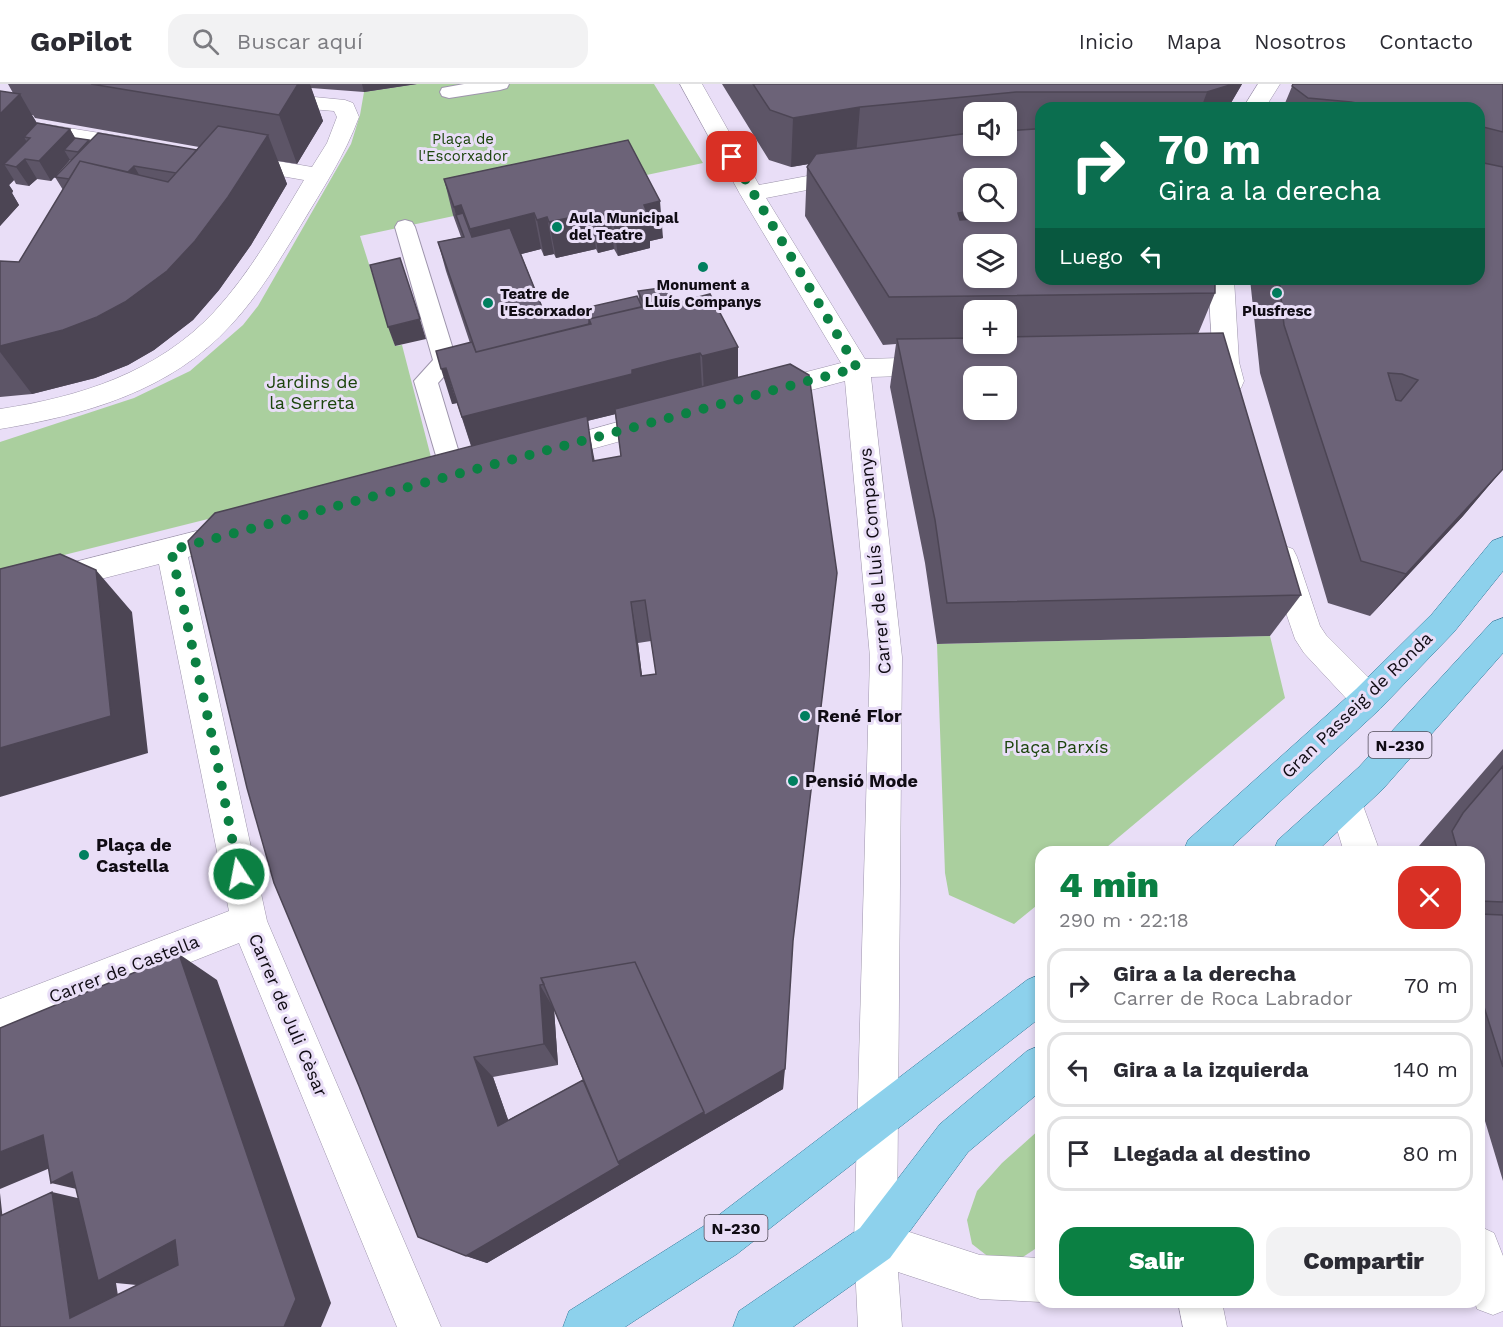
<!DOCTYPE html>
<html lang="es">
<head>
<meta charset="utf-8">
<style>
  :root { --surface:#fff; --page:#f2f2f3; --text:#2b2b33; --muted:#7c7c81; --line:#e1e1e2; --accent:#0b8043 }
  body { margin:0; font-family:"Work Sans",sans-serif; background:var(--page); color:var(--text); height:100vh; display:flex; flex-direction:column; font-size:22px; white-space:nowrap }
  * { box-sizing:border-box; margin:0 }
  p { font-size:20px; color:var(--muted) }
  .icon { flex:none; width:33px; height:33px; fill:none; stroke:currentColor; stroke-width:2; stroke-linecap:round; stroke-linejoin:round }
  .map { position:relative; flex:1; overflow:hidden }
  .panel { position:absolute; left:1035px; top:762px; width:450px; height:462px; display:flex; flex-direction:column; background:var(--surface); border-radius:18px; box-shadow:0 3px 9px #0003 }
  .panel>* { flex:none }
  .hud { position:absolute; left:1035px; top:18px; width:450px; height:183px; border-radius:18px; box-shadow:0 3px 9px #0003; background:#0b6e4f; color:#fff; overflow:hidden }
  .fabs { position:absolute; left:963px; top:18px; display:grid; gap:12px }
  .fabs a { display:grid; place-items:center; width:54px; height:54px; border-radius:12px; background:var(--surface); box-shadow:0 3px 9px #0003; font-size:30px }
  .pin { position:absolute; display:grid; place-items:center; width:51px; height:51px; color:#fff; margin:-26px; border-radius:12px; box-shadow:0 3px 9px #0006 }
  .me { position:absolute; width:66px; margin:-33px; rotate:349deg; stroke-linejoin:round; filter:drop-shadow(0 0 4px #0008) }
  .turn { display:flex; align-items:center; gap:21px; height:126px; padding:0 24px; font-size:27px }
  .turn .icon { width:78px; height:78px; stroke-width:2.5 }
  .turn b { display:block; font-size:42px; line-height:51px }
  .then { display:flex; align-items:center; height:57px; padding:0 24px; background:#0003; gap:12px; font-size:22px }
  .round { display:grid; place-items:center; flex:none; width:63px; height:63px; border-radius:18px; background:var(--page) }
  .head { display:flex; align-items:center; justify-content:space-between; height:102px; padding:0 24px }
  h1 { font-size:36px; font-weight:800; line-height:45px; color:var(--accent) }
  .primary-button { display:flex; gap:12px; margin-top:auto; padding:12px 24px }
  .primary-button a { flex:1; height:69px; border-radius:18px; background:var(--accent); color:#fff; font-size:24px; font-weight:800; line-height:69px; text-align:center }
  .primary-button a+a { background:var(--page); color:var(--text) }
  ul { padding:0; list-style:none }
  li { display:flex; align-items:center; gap:18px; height:75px; margin:0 12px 9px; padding:0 12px; border:3px solid var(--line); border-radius:18px }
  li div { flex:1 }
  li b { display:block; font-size:22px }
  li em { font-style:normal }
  header { display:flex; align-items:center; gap:36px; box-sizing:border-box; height:84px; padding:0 30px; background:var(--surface); border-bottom:2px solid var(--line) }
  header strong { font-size:28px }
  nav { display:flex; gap:33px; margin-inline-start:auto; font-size:21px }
  .search { width:420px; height:54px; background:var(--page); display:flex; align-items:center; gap:15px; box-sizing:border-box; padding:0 21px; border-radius:18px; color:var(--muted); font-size:22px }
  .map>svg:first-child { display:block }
  .green { fill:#aacf9e }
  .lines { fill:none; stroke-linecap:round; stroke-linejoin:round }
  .pedestrian-casing { stroke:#9e95ac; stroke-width:2 }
  .minor-casing { stroke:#9e95ac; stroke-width:1 }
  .primary-casing { stroke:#307899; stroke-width:1 }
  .pedestrian { fill:#fff; fill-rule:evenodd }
  .minor { fill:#fff; fill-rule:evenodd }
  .primary { fill:#8dd1ec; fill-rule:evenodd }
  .wall { fill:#5d5567; fill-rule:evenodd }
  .shaded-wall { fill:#4c4554 }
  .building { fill:#6c6378; stroke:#4c4554; stroke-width:1.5; fill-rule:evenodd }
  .route { stroke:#0b8043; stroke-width:10; stroke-dasharray:0 18 }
  .poi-dot { fill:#007f5f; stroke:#e9def7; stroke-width:2 }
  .labels { text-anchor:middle; stroke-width:6; stroke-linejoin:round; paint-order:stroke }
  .far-park-label { font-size:15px; fill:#1c450c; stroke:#e9def7 }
  .far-poi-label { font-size:15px; font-weight:bold; fill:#100c14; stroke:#e9def7; text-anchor:start }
  .shield { fill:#e9def7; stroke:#514b58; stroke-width:1.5 }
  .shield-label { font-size:16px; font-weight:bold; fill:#100c14 }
  .park-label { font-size:18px; fill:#1c450c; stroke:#e9def7 }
  .street-label { font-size:18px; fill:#100c14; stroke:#e9def7 }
  .poi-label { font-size:18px; font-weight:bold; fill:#100c14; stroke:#e9def7; text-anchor:start }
</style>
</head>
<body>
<header>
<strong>GoPilot</strong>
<div class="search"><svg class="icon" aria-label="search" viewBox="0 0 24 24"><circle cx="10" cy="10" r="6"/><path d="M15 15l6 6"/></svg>Buscar aquí</div>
<nav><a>Inicio</a><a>Mapa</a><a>Nosotros</a><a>Contacto</a></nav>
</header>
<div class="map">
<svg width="1503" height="1243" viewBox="0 0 1503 1243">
  <rect width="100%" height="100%" fill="#e9def7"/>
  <path class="green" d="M417 0H654L703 79 360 152 395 262 402 261 432 377 296 413 0 487V358L134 314 190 287 243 241 258 222 351 60 360 31 364 8Z
    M1270 552 1285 614 1101 768H1041V818L1014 840 949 811 945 789 937 560Z
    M1041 1044V1161L1020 1175 990 1174 972 1160 967 1136 977 1107 1002 1079Z"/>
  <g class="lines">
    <defs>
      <path id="pedestrian" d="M464 0H509L507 4 500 6 449 14 442 12 440 8 442 4Z
        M405 136 412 138 415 143 457 278 438 299 466 392 463 399 454 401 445 399 442 392 414 297 433 276 395 143 398 138Z"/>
      <path id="minor" d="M680 0H702L759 101 850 84 858 86 862 91 858 96 766 114 865 275 936 273 945 275 949 282 945 289 936 291 871 293 902 573 897 1144 980 1171 1041 1174V1218L980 1215 898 1188 902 1243H858L854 1159 870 573 845 297 766 318 756 315 752 308 756 301 841 279 740 110Z
        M1258 0H1280L1265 24H1243Z
        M273 9 345 16 353 19 359 33C345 71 322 106 301 141 280 175 259 211 231 241 171 307 85 331 0 345V325C79 313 157 289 214 228 250 189 277 141 304 96L236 84 228 82 225 77 228 72 236 70 312 83 327 59 337 33 334 27 265 21 262 16 265 11Z
        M0 33 137 55 145 57 148 62 145 67 137 69 0 47Z
        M1208 195H1234L1239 278 1244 297 1241 304 1231 306 1221 304 1213 278Z
        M661 326 671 329 675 336 671 343 549 377 539 374 535 367 539 360Z
        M232 438 243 442 247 450 243 458 188 473 267 837 441 1243H397L239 859 0 953V915L229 827 159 480 0 521V497Z
        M1282 461 1293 465 1297 473 1320 542 1326 551 1380 605 1384 615 1380 625 1368 629 1356 625 1304 569 1295 555 1267 473 1271 465Z
        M1346 703 1358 708 1380 768H1344L1329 719 1334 708Z
        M1479 1142 1494 1149 1503 1172V1227L1493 1231 1477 1225 1475 1218H1479Z
        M1178 1218H1222L1227 1243H1183Z"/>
      <path id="primary" d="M1503 453V487L1454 548 1380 625 1226 768H1183L1188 756 1356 605 1432 530 1492 457Z
        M1503 534V569L1383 705 1316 768H1273L1278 756 1359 683 1492 538Z
        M1041 890V933L737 1170 625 1243H563L569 1227 707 1140 1027 896Z
        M1041 961V1007L968 1068 890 1174 793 1243H733L739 1227 860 1144 940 1040 1027 967Z"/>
    </defs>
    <use href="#pedestrian" class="pedestrian-casing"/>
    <use href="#minor" class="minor-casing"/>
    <use href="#primary" class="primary-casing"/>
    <use href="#pedestrian" class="pedestrian"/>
    <use href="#minor" class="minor"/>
    <use href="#primary" class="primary"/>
  </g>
  <path class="wall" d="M8 0H417L364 8 311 4 323 37 297 80 278 77 287 100 251 161 219 206 193 236 154 266 128 281 95 294 32 310 0 313V177L19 178 63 106 55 93 71 76H70L51 97 37 95 29 102 16 100 14 96 9 101 13 107 12 109 19 121 0 142V7L13 9ZM32 31H33L35 34 199 63 197 66 90 58 89 56 75 54 70 45 37 39Z
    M722 0H1242L1228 24H1041V195L1215 209 1198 250 1301 511 1270 552 937 560 925 479 890 303 896 260 883 261 805 132 807 83 809 80 791 83 769 76ZM974 28H1006V62H974ZM1006 94V128H974ZM974 226H1006V260H974Z
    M1293 0H1503V385L1463 432 1370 532 1328 519 1260 289 1250 195H1479V24H1283Z
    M628 56 663 154 650 157V164L618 172 614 165 598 169 596 165 556 174 554 170 544 172 541 165 521 170 546 233 639 215 638 207 662 208 738 263V293L832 531 792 865 783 1005 487 1179 466 1172 471 362 457 319 452 320 470 259 446 187 438 158 461 153 453 131 444 95ZM615 330 621 372 594 377 587 337ZM651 557 656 590 642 592 638 559ZM554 925 583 996 508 1036 493 993 558 981Z
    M1503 665V1097L1479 1017V768H1415L1419 762Z"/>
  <path class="shaded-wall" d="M298 0H310L323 37 297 80 279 31Z
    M362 0H417L364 8Z
    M1233 0H1242L1228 24H1201L1207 8Z
    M20 10 48 59 24 53 35 73 25 75 37 95 29 102 16 83 4 80 14 96 9 101 13 107 12 109 19 121 0 142V30Z
    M860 23 856 72 791 83 793 34Z
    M70 45 81 64 64 66 70 76 51 97 39 77Z
    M268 51 287 100 251 161 219 206 193 236 154 266 128 281 95 294 32 310 0 268V262Z
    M134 82 145 101 115 103Z
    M660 117 663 154 650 157V164L618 172 613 135 644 121Z
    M461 121 471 158 456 131 454 123Z
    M974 126V128H981L975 160 949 178 958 129Z
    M534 129 541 165 479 181 470 145Z
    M591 129 596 165 556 174 549 138Z
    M610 129 614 165 598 169 593 132Z
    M547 133 554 170 544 172 537 136Z
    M420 235 426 255 395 262 388 243Z
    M738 263V299L704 308 702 272Z
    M700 269 702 304 637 325 587 337 595 378 473 367 462 333 632 286Z
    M446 284 457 319 452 320 441 285Z
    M1501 387 1463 432 1370 532 1406 490Z
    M96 486 132 528 148 669 0 713V664Z
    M631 518 638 559 647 631 641 592Z
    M179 870 217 896 331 1219 321 1243H284Z
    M540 901 554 925 558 981 544 960Z
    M474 973 493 993 516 1058 498 1042Z
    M785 985 783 1005 487 1179 466 1172 618 1078 704 1028Z
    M43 1051 93 1066 0 1105V1068Z
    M72 1088 102 1111 51 1099Z
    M52 1108 103 1120 218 1164 147 1202 116 1199 122 1237 70 1234Z
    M0 1109 6 1165 0 1164Z"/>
  <path class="building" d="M91 0H298L279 31Z
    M753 0H1233L1207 8H1016L860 23 793 34 770 26Z
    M1293 0H1503V48L1479 42V24H1383L1351 18 1308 14 1292 2Z
    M0 7 20 10 0 30Z
    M37 39 70 45 39 77 25 75 16 83 4 80 30 54 24 53Z
    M218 42 268 51 228 113 195 157 167 187 125 218 97 233 63 246 0 262V177L19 178 80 77 168 98Z
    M1035 45H1041V195H1215V209L889 213 807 83 816 70 962 50 974 49V62H1006V47ZM974 94H1006V128H982L984 134 960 136 958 129 974 126ZM974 160H1006V194H974Z
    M98 49 197 66 176 89 134 82 128 88 80 77 69 95 55 93Z
    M75 54 89 56 78 68 64 66Z
    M628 56 660 117 644 121 647 128 613 135 610 129 593 132 591 129 549 138 547 133 537 136 534 129 470 145 461 121 454 123 444 95Z
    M1479 78 1503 83V385L1406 490 1361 477 1284 241 1279 195H1479ZM1388 289 1402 290 1418 296 1401 317 1396 316Z
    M463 129 472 153 510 144 546 233 637 212 642 223 589 235V240L476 268 438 158 464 153 456 131Z
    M400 174 420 235 388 243 370 181Z
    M660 204 662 208 669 207 676 219 710 210 738 263 702 272 700 269 671 276 632 286V290L462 333 446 284 441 285 436 267 472 258 476 268 591 240 589 235 645 222 638 207Z
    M1223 249 1301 511 947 519 935 436 897 255 974 254V260H1006V253ZM974 292H1006V326H974Z
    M790 280 809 291 837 489 793 857 785 985 704 1032V1028L635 878 541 894 544 900 540 901 544 960 474 973 498 1042 583 996 618 1078 620 1081 466 1172 418 1153 359 1002 274 799 247 704 188 457 215 429 587 332 593 377 621 372 615 325ZM645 516 656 590 641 592 631 518Z
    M60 470 96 486 111 632 0 664V485Z
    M1503 682V818L1479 817V768H1458L1452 747 1463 729Z
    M1479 830 1503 831V983L1479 907Z
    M179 870 296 1215 284 1243H0V1132L52 1108 70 1234 178 1181 175 1156 98 1197 72 1088 51 1099 43 1051 0 1068V944Z
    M635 878 704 1028 618 1078 541 894Z"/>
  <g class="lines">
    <path class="route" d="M239 790 213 657 171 466 857 284 732 73"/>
  </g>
  <g class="poi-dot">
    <circle cx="557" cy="143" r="6"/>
    <circle cx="703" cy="183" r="6"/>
    <circle cx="1277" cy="209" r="6"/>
    <circle cx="488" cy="219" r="6"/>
    <circle cx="805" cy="632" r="6"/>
    <circle cx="793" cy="697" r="6"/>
    <circle cx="84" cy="771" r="6"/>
  </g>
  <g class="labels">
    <g class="far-park-label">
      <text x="463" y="60">Plaça de<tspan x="463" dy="17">l'Escorxador</tspan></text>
    </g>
    <g class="far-poi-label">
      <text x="569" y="139">Aula Municipal<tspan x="569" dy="17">del Teatre</tspan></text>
      <text x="703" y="206" text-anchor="middle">Monument a<tspan x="703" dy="17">Lluís Companys</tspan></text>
      <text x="500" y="215">Teatre de<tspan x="500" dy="17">l'Escorxador</tspan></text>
      <text x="1277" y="232" text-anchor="middle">Plusfresc</text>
    </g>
    <g class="shield">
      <rect x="1368.5" y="648" width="63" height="26" rx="4.5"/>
      <rect x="704.5" y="1131" width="63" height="26" rx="4.5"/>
    </g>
    <g class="shield-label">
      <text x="1400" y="667">N-230</text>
      <text x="736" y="1150">N-230</text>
    </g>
    <g class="park-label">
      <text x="312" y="304">Jardins de<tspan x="312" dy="21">la Serreta</tspan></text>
      <text x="1056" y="669">Plaça Parxís</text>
    </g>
    <g class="street-label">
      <text transform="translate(875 477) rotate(-95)" y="6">Carrer de Lluís Companys</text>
      <text transform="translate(1357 621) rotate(-44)" y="6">Gran Passeig de Ronda</text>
      <text transform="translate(124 885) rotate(-21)" y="6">Carrer de Castella</text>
      <text transform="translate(288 931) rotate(67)" y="6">Carrer de Juli Cèsar</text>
    </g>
    <g class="poi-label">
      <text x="817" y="638">René Flor</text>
      <text x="805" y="703">Pensió Mode</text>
      <text x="96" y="767">Plaça de<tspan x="96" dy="21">Castella</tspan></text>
    </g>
  </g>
</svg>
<div class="fabs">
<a><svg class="icon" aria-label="sound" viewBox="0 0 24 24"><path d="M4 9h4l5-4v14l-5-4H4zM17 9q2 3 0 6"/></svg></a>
<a><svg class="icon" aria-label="search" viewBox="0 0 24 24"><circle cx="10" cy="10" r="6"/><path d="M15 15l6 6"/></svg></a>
<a><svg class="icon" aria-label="layers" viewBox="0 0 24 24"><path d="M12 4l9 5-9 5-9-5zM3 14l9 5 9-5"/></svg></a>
<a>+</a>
<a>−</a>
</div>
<div class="pin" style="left:732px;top:73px;background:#d93025"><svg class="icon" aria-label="arrive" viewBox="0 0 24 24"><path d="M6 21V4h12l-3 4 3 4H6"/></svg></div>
<svg class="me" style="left:239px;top:790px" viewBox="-20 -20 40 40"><circle r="17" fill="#0b8043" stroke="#fff" stroke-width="3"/><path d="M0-11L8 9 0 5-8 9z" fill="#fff"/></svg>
<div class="hud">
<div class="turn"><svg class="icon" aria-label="right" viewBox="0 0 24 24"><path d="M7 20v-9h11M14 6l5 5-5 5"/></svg><div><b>70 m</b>Gira a la derecha</div></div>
<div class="then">Luego<svg class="icon" aria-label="left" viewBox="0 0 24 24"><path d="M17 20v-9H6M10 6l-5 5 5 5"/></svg></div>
</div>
<section class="panel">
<div class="head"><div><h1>4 min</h1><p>290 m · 22:18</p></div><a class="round" style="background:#d93025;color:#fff"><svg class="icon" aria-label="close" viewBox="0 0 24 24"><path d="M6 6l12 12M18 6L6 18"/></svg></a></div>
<ul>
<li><svg class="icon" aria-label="right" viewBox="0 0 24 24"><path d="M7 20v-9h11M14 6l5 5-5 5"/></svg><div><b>Gira a la derecha</b><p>Carrer de Roca Labrador</p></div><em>70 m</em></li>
<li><svg class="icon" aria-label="left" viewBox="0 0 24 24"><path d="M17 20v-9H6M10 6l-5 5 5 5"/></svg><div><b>Gira a la izquierda</b></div><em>140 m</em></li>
<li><svg class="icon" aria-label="arrive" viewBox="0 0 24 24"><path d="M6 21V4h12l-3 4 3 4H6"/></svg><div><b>Llegada al destino</b></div><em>80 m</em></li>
</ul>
<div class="primary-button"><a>Salir</a><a>Compartir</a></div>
</section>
</div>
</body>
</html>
